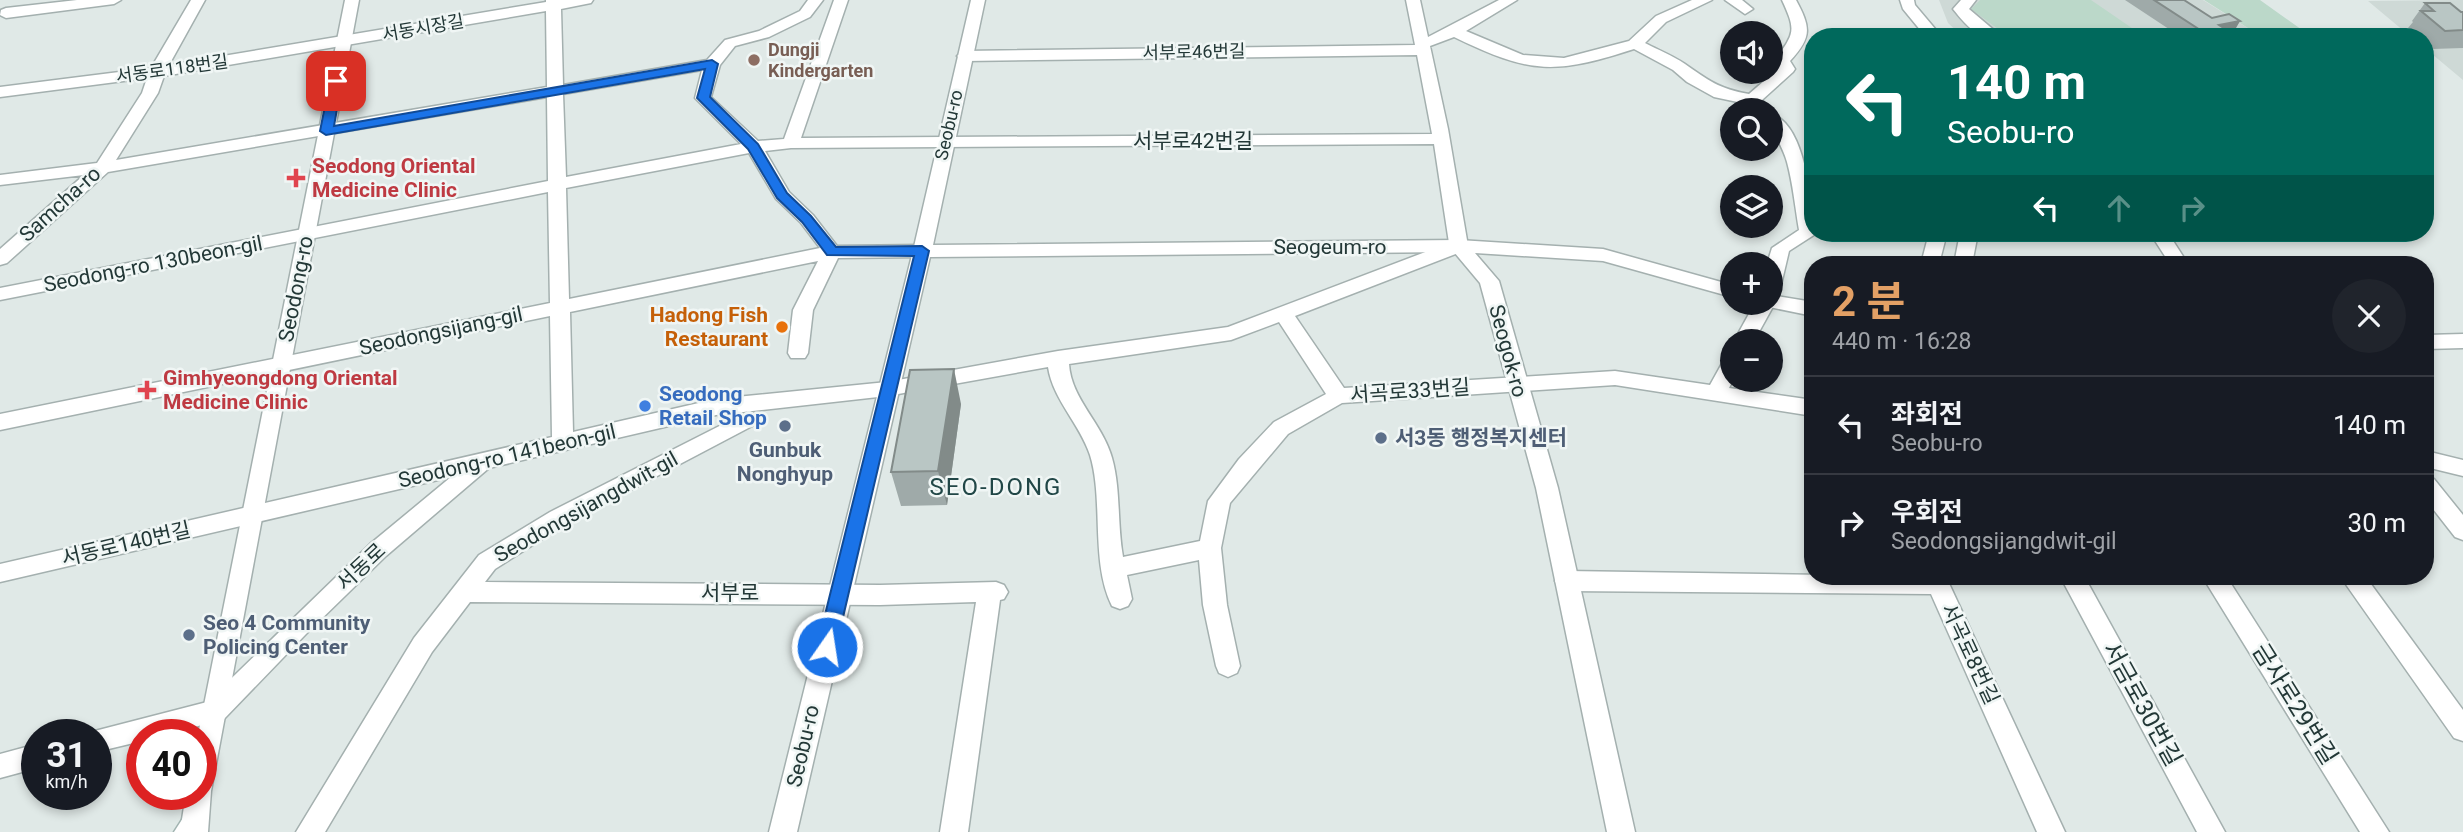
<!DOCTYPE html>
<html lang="ko">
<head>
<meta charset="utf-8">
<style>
  :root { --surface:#171b24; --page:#20242c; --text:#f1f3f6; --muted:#9ea1a6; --line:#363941; --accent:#e3a065 }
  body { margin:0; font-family:Roboto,"Noto Sans KR",sans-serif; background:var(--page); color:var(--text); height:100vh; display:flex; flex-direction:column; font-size:26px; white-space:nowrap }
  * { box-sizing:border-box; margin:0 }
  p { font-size:23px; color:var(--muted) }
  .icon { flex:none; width:38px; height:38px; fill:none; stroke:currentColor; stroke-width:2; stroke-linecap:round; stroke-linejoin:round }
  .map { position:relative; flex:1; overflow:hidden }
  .drawer { position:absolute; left:1804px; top:256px; width:630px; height:329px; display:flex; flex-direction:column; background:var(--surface); border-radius:28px; box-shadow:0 4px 10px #0003 }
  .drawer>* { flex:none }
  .top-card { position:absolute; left:1804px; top:28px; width:630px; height:214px; border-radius:28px; box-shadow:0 4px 10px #0003; background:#00695c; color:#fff; overflow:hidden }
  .controls { position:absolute; left:1720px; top:21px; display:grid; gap:14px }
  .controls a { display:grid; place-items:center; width:63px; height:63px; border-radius:50%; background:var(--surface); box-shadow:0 4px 10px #0003; font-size:35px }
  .speed { position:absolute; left:21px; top:719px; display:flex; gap:14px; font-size:35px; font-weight:700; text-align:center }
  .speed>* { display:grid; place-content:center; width:91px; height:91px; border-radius:50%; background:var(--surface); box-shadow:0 4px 10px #0003; line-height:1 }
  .speed small { font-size:18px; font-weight:400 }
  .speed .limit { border:10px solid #d22; background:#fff; color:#111 }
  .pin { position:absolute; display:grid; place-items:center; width:60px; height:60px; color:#fff; margin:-30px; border-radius:14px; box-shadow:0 4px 10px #0006 }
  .me { position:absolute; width:77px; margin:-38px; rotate:13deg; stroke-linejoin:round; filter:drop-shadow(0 0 5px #0008) }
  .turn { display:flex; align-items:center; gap:24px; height:147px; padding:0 28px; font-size:32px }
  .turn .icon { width:91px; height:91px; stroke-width:2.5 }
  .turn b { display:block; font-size:49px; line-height:60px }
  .lanes { display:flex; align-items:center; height:66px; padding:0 28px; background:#0003; justify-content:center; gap:35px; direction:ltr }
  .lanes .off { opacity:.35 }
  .round { display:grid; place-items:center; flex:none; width:74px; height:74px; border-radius:37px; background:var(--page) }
  .headline { display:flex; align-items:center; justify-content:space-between; height:119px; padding:0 28px }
  h1 { font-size:42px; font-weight:700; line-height:52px; color:var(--accent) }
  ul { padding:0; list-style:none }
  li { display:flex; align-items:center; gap:21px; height:98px; padding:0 28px; border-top:2px solid var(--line) }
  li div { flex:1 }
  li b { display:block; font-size:26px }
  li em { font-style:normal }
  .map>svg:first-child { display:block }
  .built { fill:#ced9d6 }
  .green { fill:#bbd8c9 }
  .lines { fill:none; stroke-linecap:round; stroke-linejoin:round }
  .minor-casing { stroke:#a4b0af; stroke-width:3 }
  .tertiary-casing { stroke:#a4b0af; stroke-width:3 }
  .secondary-casing { stroke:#a1b4b1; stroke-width:3 }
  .minor { fill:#fff; fill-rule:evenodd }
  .tertiary { fill:#fff; fill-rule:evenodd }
  .secondary { fill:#fff; fill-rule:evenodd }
  .wall { fill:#9faaa9 }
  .shaded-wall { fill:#828b89 }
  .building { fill:#b9c6c4; stroke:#828b89; stroke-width:2 }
  .route { fill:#1a73e8; stroke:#114b97; stroke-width:2 }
  .education-dot { fill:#8d6e63; stroke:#f0f6f5; stroke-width:2.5 }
  .health-dot { fill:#e0444e; stroke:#f0f6f5; stroke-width:2.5 }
  .food-dot { fill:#e8710a; stroke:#f0f6f5; stroke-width:2.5 }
  .shop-dot { fill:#3f7fe0; stroke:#f0f6f5; stroke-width:2.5 }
  .service-dot { fill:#5c6f8a; stroke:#f0f6f5; stroke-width:2.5 }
  .labels { text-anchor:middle; stroke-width:5; stroke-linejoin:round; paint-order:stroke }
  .far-street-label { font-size:18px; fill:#233837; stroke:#f0f6f5 }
  .far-education-label { font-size:18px; font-weight:bold; fill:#785e54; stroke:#f0f6f5; text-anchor:start }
  .street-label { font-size:21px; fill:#233837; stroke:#f0f6f5 }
  .health-label { font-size:21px; font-weight:bold; fill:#be3a42; stroke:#f0f6f5; text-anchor:start }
  .food-label { font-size:21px; font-weight:bold; fill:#c56008; stroke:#f0f6f5; text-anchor:end }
  .shop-label { font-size:21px; font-weight:bold; fill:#366cbe; stroke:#f0f6f5; text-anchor:start }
  .service-label { font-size:21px; font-weight:bold; fill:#4e5e75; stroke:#f0f6f5; text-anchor:start }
  .quarter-label { font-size:24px; letter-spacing:2px; fill:#214747; stroke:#f0f6f5 }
  .near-street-label { font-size:24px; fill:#233837; stroke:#f0f6f5 }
</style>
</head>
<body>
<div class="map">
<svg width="2463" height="832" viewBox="0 0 2463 832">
  <rect width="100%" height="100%" fill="#e0e9e7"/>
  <path class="built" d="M1939 0H2203L2262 37H1963L1948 23Z
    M2463 0V80L2426 49V37H2411L2368 1Z"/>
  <path class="green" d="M1980 0H2091L2145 37H2009L1971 9Z
    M2204 0H2260L2312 37H2262Z"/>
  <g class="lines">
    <defs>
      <path id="minor" d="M77 0H121L114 4 6 18 0 15 1 10 6 8Z
        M191 0H205L169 65 546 2V0H593L591 3 561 9 563 85 707 60 725 40 759 31 800 11 808 0H823L810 17 769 37 735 46 720 65 711 97 758 141 784 139 834 0H848L801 138 1432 134 1417 55 965 61 957 56 965 51 1415 45 1406 0H1420L1428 37 1499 0H1517L1466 31 1523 55 1564 58 1629 41 1656 16 1692 0H1712L1666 22 1645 43C1658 50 1672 55 1685 64 1708 80 1719 89 1749 94L1779 68 1774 61C1794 34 1797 32 1782 0H1796C1811 28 1812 37 1790 61L1795 69 1793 72 1762 100 1771 110H1754L1747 104 1714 97 1687 82 1673 70 1634 49C1554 75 1530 74 1454 37L1430 46 1448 129 1468 246 1466 250 1295 316 1344 388 1615 371 1710 385 1725 358 1732 356 1733 380 1729 388 1813 400V416L1615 385 1342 403 1288 434 1230 503 1221 548 1227 605 1240 666 1237 673 1228 677 1219 673 1216 666 1203 605 1199 560 1127 575 1132 599 1128 606 1120 609 1112 606C1090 562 1104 500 1090 455 1080 424 1053 400 1048 367L887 396 716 415 489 468 386 556 306 634 224 719 165 735H142V741L96 752V735H86L87 733 207 702 370 544 451 477 0 582V564L552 437 550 316 0 430V414L550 303 548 192 0 300V288L548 181 547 97 108 172 7 263 0 265V249L84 175 0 185V175L97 163 142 93 147 78 0 97V87L151 68ZM546 11 547 87 116 160 158 93 164 76ZM702 70 695 98 741 144 566 177 563 94ZM1434 144 1449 243 1228 327 1058 351 887 382 716 399 573 432 570 312 818 261 793 310 788 353 791 358H805L808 353 813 310 838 258 922 257 931 251 922 245 837 246 813 215 789 192 765 151 791 148ZM749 153 776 199 801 223 820 248 569 299 566 188ZM1279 322 1326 394 1274 422 1239 459 1208 501 1200 541 1123 557C1117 524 1121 490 1112 458 1103 424 1071 399 1069 364L1231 340Z
        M1725 0H1742L1753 9 1745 14Z
        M1961 0H1976L1969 9 2002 37C1976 37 1969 29 1953 9Z
        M1771 114C1805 123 1813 204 1813 233H1817L1789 251 1781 285 1778 289 1771 291V264H1767L1772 248 1799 230C1795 207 1793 184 1787 162 1782 144 1771 133 1771 114Z
        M1960 233H1978L1972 264H1954Z
        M2150 233H2168L2188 264H2170Z
        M1772 298 1775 303 1754 341H1734L1755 303H1771Z
        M749 411 756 414 760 419 756 424 566 524 495 569 485 582 880 585 996 582 1004 585 1008 592 1004 599 1000 600 968 832H940L976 602 880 605 470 602 432 652 325 832H296L414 638 479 555 550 512Z
        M2426 451 2463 460V476L2426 467Z
        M2426 477 2434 479 2463 515V540L2455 537 2426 500Z
        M1567 571 1946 577 2065 832H2037L1931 594 1567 591 1559 588 1555 581 1559 574Z
        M2060 576H2084L2225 832H2197Z
        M2202 576H2226L2389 832H2360Z
        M2340 576H2365L2463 710V741L2454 738Z
        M37 744V768L0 778V754Z"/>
      <path id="tertiary" d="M345 0H359L211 791 208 832H180L186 794H201V735H198Z
        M971 0H985L933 245 1459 240 1603 249 1732 285V297L1603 261 1475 253 1499 281 1558 488 1635 832H1607L1536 488 1480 283 1454 252 930 257 797 832H769L913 251Z
        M1900 0H1914L1915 5 1942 37H1926L1903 9Z
        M1929 233H1947L1939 264H1921Z
        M1771 295 1813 302V316L1764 306 1762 303H1771Z
        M2463 334V348L2426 349V335Z"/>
      <path id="secondary" d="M193 814 203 818 207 827 204 832H174L183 818Z"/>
    </defs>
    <use href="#minor" class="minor-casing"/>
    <use href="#tertiary" class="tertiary-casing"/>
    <use href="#secondary" class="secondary-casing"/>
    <use href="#minor" class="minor"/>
    <use href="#tertiary" class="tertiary"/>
    <use href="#secondary" class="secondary"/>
  </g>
  <path class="wall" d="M2125 0H2184L2212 18 2240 21 2232 33 2238 37H2181Z
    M2425 3 2463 12V48L2432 49 2426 43V37H2418L2408 28 2413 22 2412 21Z
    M961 404 947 505 901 506 891 472Z"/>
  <path class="shaded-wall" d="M2240 21 2232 35 2219 25Z
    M954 369 961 404 947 505 938 471Z"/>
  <path class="building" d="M2154 0H2184L2212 18 2229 14 2240 21 2219 25 2238 37H2211Z
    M2425 3H2450L2461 12H2463V30L2445 31 2421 11H2434Z
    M954 369 938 471 891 472 910 370Z"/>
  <path class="route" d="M712 60 718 64 710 97 758 144 787 193 811 216 836 247 922 246 929 251 836 647 833 652 827 655 820 652 817 647 914 256 827 255 802 222 777 198 748 149 697 98 705 69 326 135 320 131 330 81 336 78 342 81 334 126Z"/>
  <circle class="education-dot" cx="754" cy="60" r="7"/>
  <g class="health-dot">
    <path d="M292.5 167.5h7v7h7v7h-7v7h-7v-7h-7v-7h7z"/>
    <path d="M143.5 379.5h7v7h7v7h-7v7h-7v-7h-7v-7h7z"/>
  </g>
  <circle class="food-dot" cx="782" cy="327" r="7"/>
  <circle class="shop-dot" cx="645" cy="406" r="7"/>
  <g class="service-dot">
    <circle cx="785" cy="426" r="7"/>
    <circle cx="1381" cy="438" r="7"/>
    <circle cx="189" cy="635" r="7"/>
  </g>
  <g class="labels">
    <g class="far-street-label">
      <text transform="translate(423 28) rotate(-10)" y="6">서동시장길</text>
      <text transform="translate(1194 52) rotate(-1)" y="6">서부로46번길</text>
      <text transform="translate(172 69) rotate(-8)" y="6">서동로118번길</text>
      <text transform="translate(949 125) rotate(-77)" y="6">Seobu-ro</text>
    </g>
    <g class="far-education-label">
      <text x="768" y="56">Dungji<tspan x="768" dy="21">Kindergarten</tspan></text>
    </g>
    <g class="street-label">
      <text x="1193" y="148">서부로42번길</text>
      <text transform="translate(60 204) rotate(-42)" y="7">Samcha-ro</text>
      <text x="1330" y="254">Seogeum-ro</text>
      <text transform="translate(153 264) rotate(-11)" y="7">Seodong-ro 130beon-gil</text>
      <text transform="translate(296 289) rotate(-79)" y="7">Seodong-ro</text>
      <text transform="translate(441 331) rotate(-12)" y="7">Seodongsijang-gil</text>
      <text transform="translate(1508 351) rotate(75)" y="7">Seogok-ro</text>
      <text transform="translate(1410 391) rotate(-4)" y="7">서곡로33번길</text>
      <text transform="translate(507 456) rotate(-13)" y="7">Seodong-ro 141beon-gil</text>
      <text transform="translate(586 507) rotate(-29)" y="7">Seodongsijangdwit-gil</text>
      <text transform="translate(126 544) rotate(-13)" y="7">서동로140번길</text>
      <text transform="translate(361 567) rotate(-43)" y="7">서동로</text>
      <text x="730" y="600">서부로</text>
      <text transform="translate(1970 654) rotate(65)" y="7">서곡로8번길</text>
      <text transform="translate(803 746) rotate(-77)" y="7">Seobu-ro</text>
    </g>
    <g class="health-label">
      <text x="312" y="173">Seodong Oriental<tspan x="312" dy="24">Medicine Clinic</tspan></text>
      <text x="163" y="385">Gimhyeongdong Oriental<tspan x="163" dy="24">Medicine Clinic</tspan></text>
    </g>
    <g class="food-label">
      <text x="768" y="322">Hadong Fish<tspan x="768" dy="24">Restaurant</tspan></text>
    </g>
    <g class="shop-label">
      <text x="659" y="401">Seodong<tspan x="659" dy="24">Retail Shop</tspan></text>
    </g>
    <g class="service-label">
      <text x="1395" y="445">서3동 행정복지센터</text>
      <text x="785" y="457" text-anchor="middle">Gunbuk<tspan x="785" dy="24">Nonghyup</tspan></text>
      <text x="203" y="630">Seo 4 Community<tspan x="203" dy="24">Policing Center</tspan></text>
    </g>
    <g class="quarter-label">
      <text x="996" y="495">SEO-DONG</text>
    </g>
    <g class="near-street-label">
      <text transform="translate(2142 704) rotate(61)" y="8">서금로30번길</text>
      <text transform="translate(2295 704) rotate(58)" y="8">금사로29번길</text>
    </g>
  </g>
</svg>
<div class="controls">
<a><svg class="icon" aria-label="sound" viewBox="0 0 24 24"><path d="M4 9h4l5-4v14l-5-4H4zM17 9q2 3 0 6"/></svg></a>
<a><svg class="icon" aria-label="search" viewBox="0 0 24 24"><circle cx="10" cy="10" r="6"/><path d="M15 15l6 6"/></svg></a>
<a><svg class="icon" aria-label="layers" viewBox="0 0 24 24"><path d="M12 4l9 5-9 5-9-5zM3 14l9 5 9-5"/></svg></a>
<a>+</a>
<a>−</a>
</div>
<div class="speed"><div>31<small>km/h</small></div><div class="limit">40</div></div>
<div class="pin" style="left:336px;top:81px;background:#d93025"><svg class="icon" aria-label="arrive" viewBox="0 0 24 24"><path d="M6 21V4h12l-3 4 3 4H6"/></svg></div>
<svg class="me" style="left:827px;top:647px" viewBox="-20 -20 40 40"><circle r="17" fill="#1a73e8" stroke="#fff" stroke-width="3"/><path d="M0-11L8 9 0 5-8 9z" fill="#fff"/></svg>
<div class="top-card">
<div class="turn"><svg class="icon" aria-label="left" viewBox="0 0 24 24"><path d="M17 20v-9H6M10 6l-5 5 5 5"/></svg><div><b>140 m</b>Seobu-ro</div></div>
<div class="lanes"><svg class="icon" aria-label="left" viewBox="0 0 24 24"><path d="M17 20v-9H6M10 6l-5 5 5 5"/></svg><svg class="icon off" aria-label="ahead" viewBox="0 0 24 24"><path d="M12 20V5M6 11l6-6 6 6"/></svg><svg class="icon off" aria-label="right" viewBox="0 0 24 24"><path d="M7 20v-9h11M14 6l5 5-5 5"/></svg></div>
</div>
<section class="drawer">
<div class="headline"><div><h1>2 분</h1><p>440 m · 16:28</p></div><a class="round"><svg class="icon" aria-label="close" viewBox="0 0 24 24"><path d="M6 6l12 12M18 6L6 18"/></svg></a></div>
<ul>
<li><svg class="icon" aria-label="left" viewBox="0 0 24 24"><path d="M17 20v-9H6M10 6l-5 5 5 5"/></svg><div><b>좌회전</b><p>Seobu-ro</p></div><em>140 m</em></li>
<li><svg class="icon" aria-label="right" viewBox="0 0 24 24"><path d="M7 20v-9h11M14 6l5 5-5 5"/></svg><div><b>우회전</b><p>Seodongsijangdwit-gil</p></div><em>30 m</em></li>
</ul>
</section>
</div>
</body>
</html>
